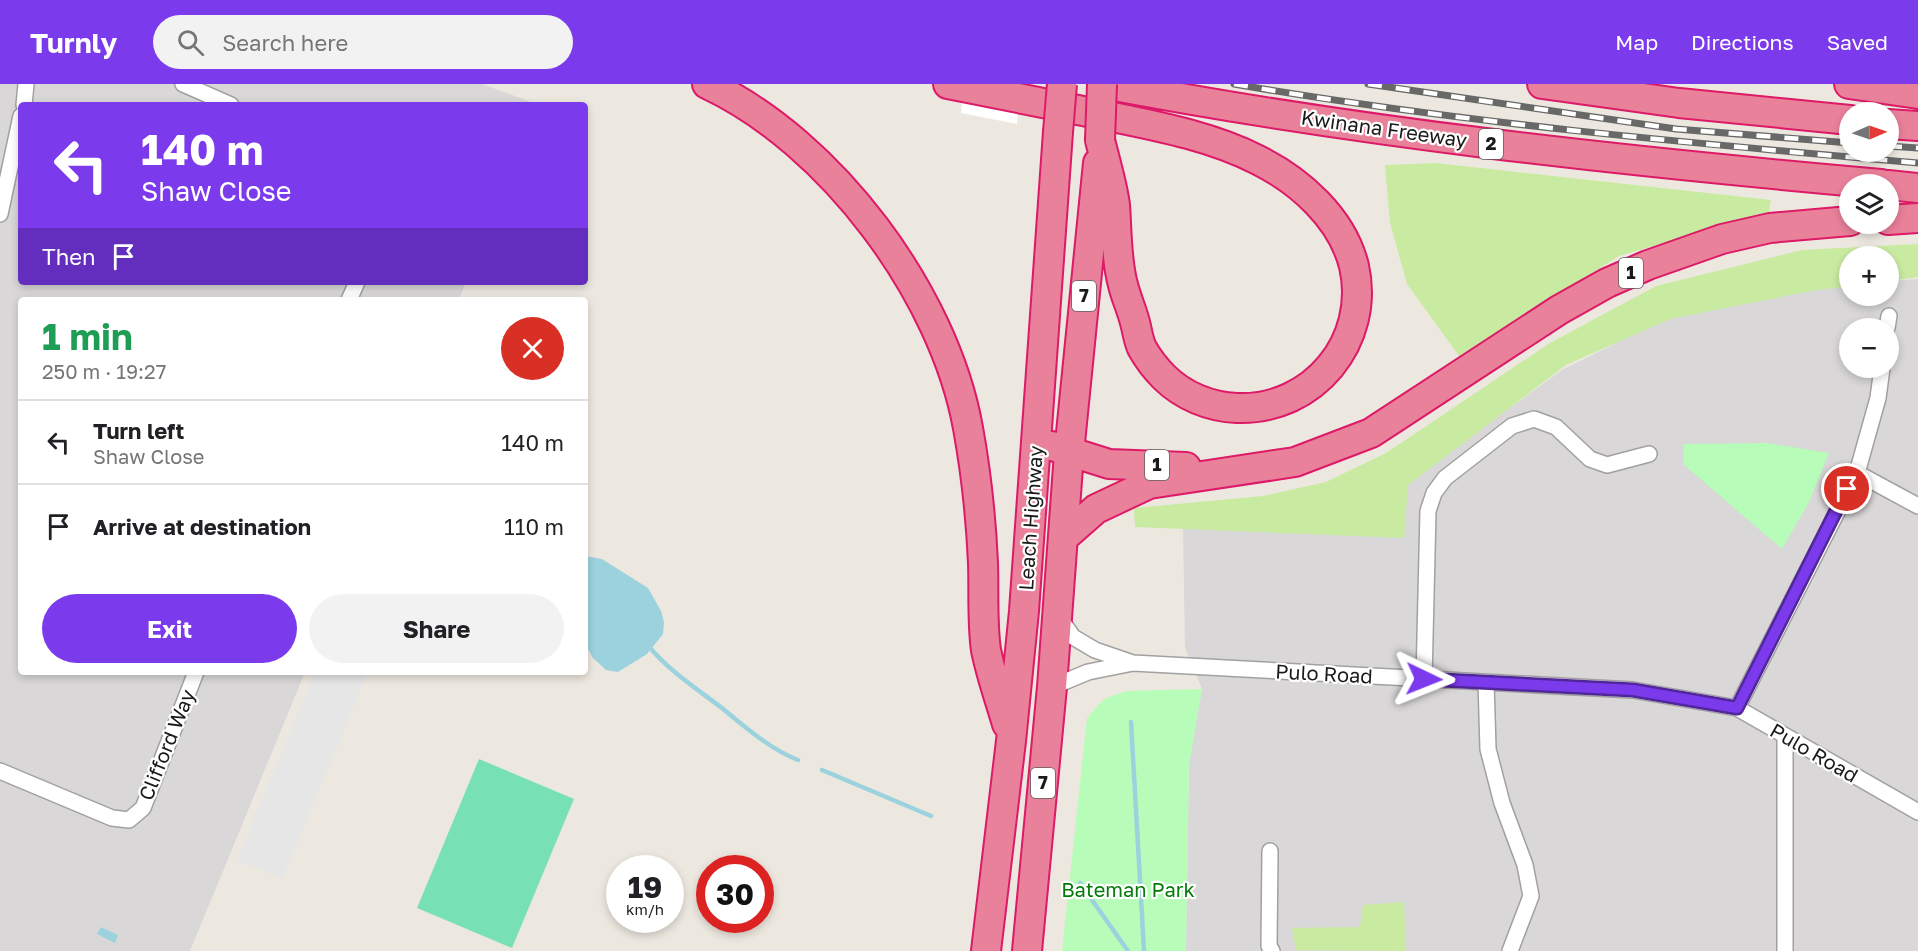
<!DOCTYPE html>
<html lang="en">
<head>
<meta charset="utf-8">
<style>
  :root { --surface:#fff; --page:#f2f2f2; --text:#202124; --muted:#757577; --line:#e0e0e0; --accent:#7c3aed }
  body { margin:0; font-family:"Golos Text",sans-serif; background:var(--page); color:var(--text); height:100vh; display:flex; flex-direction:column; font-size:22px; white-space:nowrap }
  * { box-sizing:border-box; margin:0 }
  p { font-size:20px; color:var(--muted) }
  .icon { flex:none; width:33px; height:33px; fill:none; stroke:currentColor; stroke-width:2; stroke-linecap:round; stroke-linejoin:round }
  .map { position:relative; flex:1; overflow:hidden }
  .drawer { position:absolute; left:18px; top:213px; width:570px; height:378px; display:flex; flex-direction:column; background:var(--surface); border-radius:6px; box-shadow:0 3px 9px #0003 }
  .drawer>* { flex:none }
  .banner { position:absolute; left:18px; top:18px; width:570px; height:183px; border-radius:6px; box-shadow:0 3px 9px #0003; background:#7c3aed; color:#fff; overflow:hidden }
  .needle { width:39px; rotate:88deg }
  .buttons { position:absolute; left:1839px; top:18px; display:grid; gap:12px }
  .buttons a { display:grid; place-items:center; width:60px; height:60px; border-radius:50%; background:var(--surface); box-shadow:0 3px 9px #0003; font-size:30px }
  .speed { position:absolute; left:606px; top:771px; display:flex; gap:12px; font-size:30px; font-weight:700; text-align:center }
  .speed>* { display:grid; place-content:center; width:78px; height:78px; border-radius:50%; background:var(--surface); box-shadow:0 3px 9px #0003; line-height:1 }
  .speed small { font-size:15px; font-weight:400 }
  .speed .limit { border:9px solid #d22; background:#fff; color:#111 }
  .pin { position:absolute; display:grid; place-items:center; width:51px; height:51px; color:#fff; margin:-26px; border:3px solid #fff; border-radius:50%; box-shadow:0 2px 6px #0007 }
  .me { position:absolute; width:66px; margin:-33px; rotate:92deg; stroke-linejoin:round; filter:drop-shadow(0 0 4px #0008) }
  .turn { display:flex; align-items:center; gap:21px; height:126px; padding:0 24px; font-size:27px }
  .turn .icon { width:78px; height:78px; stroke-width:2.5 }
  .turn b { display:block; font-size:42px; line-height:51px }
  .then { display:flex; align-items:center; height:57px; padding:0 24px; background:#0003; gap:12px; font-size:22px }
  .round { display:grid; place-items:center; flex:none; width:63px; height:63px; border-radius:32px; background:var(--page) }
  .summary { display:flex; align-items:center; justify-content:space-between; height:102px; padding:0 24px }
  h1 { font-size:36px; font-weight:700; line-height:45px; color:#1e9e55 }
  .action { display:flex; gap:12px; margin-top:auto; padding:12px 24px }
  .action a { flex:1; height:69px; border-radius:36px; background:var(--accent); color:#fff; font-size:24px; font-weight:700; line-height:69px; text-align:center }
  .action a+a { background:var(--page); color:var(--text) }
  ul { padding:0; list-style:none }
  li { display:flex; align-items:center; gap:18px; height:84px; padding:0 24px; border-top:2px solid var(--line) }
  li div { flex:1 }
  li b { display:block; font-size:22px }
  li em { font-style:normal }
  header { display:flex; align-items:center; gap:36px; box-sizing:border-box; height:84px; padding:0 30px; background:var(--accent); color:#fff }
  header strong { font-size:28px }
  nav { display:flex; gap:33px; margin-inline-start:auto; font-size:21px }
  .search { width:420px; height:54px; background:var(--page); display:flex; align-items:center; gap:15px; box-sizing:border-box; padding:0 21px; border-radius:33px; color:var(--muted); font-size:22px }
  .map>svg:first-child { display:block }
  .residential { fill:#d9d7d7; fill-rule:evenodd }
  .grass { fill:#c9eba1 }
  .park { fill:#b7fcb9 }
  .pitch { fill:#78e1b3 }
  .parking { fill:#e6e6e6 }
  .water { fill:#9cd2de }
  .pier { fill:#fff }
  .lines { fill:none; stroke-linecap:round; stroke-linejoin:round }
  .stream { stroke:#9cd2de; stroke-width:4.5 }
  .street-casing { stroke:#a1a1a1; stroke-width:18 }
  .highway-casing { stroke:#dc1a67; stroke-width:32 }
  .street { stroke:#fff; stroke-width:15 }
  .highway { stroke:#ea819a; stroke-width:28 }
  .rail-casing { stroke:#686868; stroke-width:7 }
  .rail { stroke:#fff; stroke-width:4.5; stroke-dasharray:14; stroke-linecap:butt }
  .highway-bridge-casing { stroke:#dc1a67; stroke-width:32; stroke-linecap:butt }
  .highway-bridge { stroke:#ea819a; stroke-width:28 }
  .route-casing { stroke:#51269a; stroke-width:15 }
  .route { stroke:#7c3aed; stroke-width:10 }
  .labels { text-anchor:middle; stroke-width:4.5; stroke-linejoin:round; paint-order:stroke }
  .shield { fill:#fff; stroke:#5f5f5f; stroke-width:1.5 }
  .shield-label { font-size:18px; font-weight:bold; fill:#1a1a1a }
  .street-label { font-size:20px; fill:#1a1a1a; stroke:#fff }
  .park-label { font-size:20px; fill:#067b0a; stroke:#fff }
</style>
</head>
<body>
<header>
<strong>Turnly</strong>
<div class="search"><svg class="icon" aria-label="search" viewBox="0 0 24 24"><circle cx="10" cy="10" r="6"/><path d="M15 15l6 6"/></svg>Search here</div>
<nav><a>Map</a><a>Directions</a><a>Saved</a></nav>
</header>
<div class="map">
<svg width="1918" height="867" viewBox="0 0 1918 867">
  <rect width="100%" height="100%" fill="#ede8df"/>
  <path class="residential" d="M0 0H482L539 21H21V198H466L459 216H21V588H305L190 867H0Z
    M1918 195V867H1186L1189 680 1202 605 1185 564 1183 443 1408 398 1562 286 1671 232 1849 200 1850 212H1888L1889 197ZM1850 244H1888V284H1850Z"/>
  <path class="grass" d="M1436 79 1771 116 1769 128 1619 172 1459 272 1407 200 1390 139 1385 81Z
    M1918 160V193L1889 197 1888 172H1850L1849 202 1811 207 1670 235 1566 281 1408 401 1404 454 1135 443 1134 424 1263 412 1326 398 1386 369 1550 259 1656 202 1802 166Z
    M1404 818 1406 867 1296 866 1292 844 1360 843 1363 821Z"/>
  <path class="park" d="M1767 359 1829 369 1809 418 1782 465 1683 380 1684 360Z
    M1202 605 1189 680 1186 867H1062L1087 634 1104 615 1126 607Z"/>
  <path class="pitch" d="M479 675 574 715 512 864 417 824Z"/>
  <path class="parking" d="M315 588H368L282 795 237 776Z"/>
  <path class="water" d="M585 472 602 475 648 504 661 527 664 538 663 550 647 570 618 588 606 586 593 574 585 560Z
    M101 843 118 851 115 859 97 850Z"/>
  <path class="pier" d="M963 0H1020L1017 40 961 29Z"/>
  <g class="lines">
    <path class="stream" d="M651 565C671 588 697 605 722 624 745 643 770 665 798 676
      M1131 638 1144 867
      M822 686 931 732
      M1080 799 1128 867"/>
    <defs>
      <path id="street" d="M183 0 231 21
        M24 21 26 0
        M0 130 21 32
        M349 216 357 198
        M1887 244 1889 232
        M1857 389 1918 422
        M1059 533 1073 553 1095 566 1133 579
        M1424 595 1428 427 1434 409 1445 394 1512 342 1534 335 1556 343 1590 375 1607 381 1649 370
        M1486 598 1488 665 1502 719 1525 781 1531 812 1510 867
        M1052 603 1088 588 1133 579 1633 606 1737 624 1918 728
        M1737 624 1857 389 1878 314 1882 284
        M0 687 112 734 129 736 143 724 196 588
        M1270 767 1269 862 1272 867
        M1785 867V652"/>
      <path id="highway" d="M707 0C831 58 944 210 968 344 976 388 981 434 983 479 984 506 982 540 986 566 991 591 1000 616 1007 640
        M948 0C998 10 1048 20 1098 30 1151 41 1209 51 1258 76 1300 97 1342 134 1354 182 1371 257 1313 327 1237 324 1210 323 1183 312 1164 293 1157 286 1147 273 1142 264 1138 256 1137 244 1134 235 1131 224 1126 213 1123 201 1116 175 1117 148 1115 121 1112 99 1105 77 1100 56
        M1104 0C1361 49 1621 77 1881 100
        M1542 0 1679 19 1850 36
        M1849 0 1918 10
        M1888 40 1918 42
        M1888 101 1918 104
        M1888 136 1918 134
        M1052 362 1109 380 1186 383
        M1063 454 1096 425 1149 400 1295 378 1371 349 1559 226 1607 199 1648 181 1722 155 1770 144 1850 137
        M986 867 1011 657 1024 527 1058 48
        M1027 867 1052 603 1069 369 1098 79"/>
    </defs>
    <use href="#street" class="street-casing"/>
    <use href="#highway" class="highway-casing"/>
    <use href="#street" class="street"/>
    <use href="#highway" class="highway"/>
    <defs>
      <path id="rail" d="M1234 0C1461 39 1689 59 1918 79
        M1368 0 1676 45 1850 59
        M1888 62 1918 64"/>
    </defs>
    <use href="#rail" class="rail-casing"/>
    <use href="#rail" class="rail"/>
    <defs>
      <path id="highway-bridge" d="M1058 48 1062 0
        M1100 56 1102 0"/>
    </defs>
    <use href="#highway-bridge" class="highway-bridge-casing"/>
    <use href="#highway-bridge" class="highway-bridge"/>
  </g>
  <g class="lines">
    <defs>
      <path id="route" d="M1424 595 1633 606 1737 624 1847 405"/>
    </defs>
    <use href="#route" class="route-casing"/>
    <use href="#route" class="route"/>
  </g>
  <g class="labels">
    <g class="shield">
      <rect x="1479" y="45" width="24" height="30" rx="4.5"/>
      <rect x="1619" y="174" width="24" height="30" rx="4.5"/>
      <rect x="1072" y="197" width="24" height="30" rx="4.5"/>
      <rect x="1145" y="366" width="24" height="30" rx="4.5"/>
      <rect x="1031" y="684" width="24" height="30" rx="4.5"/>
    </g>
    <g class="shield-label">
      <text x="1491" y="66">2</text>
      <text x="1631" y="195">1</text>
      <text x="1084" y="218">7</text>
      <text x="1157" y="387">1</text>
      <text x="1043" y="705">7</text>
    </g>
    <g class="street-label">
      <text transform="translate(1384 45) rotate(8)" y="7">Kwinana Freeway</text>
      <text transform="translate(1031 434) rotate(-86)" y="7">Leach Highway</text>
      <text transform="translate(1324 590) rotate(3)" y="7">Pulo Road</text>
      <text transform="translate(167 661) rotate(-68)" y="7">Clifford Way</text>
      <text transform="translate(1814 669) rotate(30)" y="7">Pulo Road</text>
    </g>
    <g class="park-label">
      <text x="1128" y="813">Bateman Park</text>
    </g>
  </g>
</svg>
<div class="buttons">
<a><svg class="needle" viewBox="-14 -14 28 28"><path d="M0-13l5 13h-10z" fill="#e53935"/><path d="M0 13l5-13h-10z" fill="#757577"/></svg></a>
<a><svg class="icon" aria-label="layers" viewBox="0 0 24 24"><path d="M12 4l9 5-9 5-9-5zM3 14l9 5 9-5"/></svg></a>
<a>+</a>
<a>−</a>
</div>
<div class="speed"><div>19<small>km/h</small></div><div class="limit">30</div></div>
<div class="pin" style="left:1847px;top:405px;background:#d93025"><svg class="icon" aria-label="arrive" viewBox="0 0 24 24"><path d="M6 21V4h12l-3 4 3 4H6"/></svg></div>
<svg class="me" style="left:1424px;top:595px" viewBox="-20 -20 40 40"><path d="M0-17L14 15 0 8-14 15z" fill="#7c3aed" stroke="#fff" stroke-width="4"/></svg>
<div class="banner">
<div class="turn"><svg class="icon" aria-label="left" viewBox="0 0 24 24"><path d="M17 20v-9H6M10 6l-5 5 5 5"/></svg><div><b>140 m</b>Shaw Close</div></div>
<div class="then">Then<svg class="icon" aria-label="arrive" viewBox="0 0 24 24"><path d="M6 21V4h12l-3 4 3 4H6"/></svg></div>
</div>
<section class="drawer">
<div class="summary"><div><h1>1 min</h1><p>250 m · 19:27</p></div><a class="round" style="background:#d93025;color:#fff"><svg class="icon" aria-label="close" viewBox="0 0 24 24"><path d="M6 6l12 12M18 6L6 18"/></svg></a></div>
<ul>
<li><svg class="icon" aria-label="left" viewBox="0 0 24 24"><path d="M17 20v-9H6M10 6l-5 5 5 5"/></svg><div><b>Turn left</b><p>Shaw Close</p></div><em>140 m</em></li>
<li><svg class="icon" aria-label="arrive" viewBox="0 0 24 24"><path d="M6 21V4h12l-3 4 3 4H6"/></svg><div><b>Arrive at destination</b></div><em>110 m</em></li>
</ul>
<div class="action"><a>Exit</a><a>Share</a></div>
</section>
</div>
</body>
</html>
